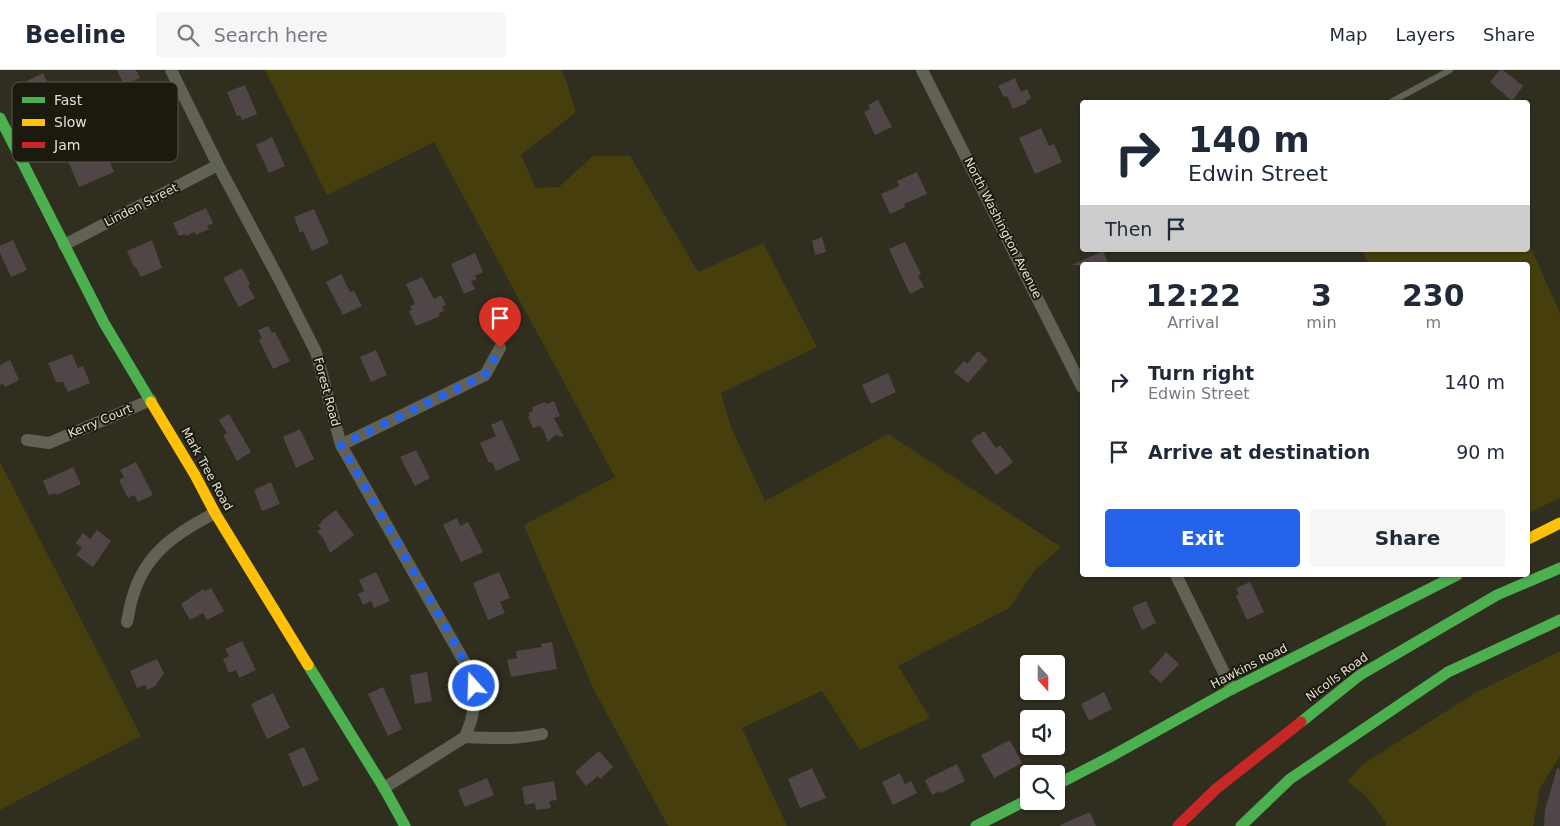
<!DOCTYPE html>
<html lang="en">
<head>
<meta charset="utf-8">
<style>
  :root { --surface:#fff; --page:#f6f6f7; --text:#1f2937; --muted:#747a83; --line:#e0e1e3; --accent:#2563eb }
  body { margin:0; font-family:"DejaVu Sans",sans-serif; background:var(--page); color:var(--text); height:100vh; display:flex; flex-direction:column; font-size:19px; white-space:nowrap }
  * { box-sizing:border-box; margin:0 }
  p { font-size:16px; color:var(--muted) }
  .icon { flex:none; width:28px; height:28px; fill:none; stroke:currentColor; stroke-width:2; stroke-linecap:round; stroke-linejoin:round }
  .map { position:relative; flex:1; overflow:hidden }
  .details { position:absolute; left:1080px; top:192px; width:450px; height:315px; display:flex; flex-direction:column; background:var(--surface); border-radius:5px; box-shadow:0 1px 4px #0004 }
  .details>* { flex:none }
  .banner { position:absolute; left:1080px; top:30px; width:450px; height:152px; border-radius:5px; box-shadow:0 1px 4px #0004; background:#fff; color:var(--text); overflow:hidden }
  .needle { width:32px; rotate:159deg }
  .controls { position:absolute; left:1020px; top:585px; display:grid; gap:10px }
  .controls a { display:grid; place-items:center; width:45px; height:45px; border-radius:5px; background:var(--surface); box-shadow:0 1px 4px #0004; font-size:25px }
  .pin { position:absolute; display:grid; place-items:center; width:42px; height:42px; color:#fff; margin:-51px -21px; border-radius:50% 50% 50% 0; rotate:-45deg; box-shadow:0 0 5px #0007 }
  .pin .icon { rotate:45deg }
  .me { position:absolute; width:55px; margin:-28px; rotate:340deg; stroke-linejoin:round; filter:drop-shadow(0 0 4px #0008) }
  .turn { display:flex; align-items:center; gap:18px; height:105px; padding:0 25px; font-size:22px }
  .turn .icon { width:65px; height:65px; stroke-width:2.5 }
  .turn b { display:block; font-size:35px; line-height:42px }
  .then { display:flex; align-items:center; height:48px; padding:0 25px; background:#0003; gap:10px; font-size:19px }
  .eta { display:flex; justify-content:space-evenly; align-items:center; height:85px; text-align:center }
  .eta b { font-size:30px; font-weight:700; line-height:35px }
  .primary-button { display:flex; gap:10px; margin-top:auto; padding:10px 25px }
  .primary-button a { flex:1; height:58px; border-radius:5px; background:var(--accent); color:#fff; font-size:20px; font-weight:700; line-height:58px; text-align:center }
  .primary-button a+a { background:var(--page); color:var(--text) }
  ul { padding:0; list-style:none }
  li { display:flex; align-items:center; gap:15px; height:70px; padding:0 25px }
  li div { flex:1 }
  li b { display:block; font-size:19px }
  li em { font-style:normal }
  header { display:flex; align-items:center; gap:30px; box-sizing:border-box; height:70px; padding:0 25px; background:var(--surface); border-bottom:1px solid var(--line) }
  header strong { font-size:24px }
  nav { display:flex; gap:28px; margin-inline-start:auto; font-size:18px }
  .search { width:350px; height:45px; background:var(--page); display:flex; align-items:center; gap:12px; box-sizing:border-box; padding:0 18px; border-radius:5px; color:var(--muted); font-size:19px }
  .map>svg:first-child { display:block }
  .green { fill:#463f0d }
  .building { fill:#504648 }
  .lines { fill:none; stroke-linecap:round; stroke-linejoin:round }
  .lane { stroke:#626155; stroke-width:6 }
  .street { stroke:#626155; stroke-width:12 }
  .fast { stroke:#4caf50; stroke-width:11 }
  .slow { stroke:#ffc107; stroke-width:11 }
  .jam { stroke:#c62828; stroke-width:11 }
  .route { stroke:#2563eb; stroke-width:9; stroke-dasharray:0 16.2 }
  .labels { text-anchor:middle; stroke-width:4; stroke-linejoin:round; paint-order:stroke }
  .street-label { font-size:12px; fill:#e3e1d1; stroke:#1c1a0f }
  .key { fill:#1c1a0f; stroke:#585649; stroke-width:1 }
  .key-label { font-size:14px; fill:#e3e1d1 }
</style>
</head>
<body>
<header>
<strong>Beeline</strong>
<div class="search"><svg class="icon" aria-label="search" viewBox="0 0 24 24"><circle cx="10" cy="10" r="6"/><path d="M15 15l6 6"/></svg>Search here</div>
<nav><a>Map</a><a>Layers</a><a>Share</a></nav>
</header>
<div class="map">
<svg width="1560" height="756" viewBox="0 0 1560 756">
  <rect width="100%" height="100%" fill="#302e1f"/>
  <path class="green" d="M265 0H561L566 10 576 42 521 85 536 118 559 117 593 86H630L698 202 763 173 817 277 721 323 731 357 765 431 888 364 1061 477 1034 501 1009 538 898 596 930 648 860 680 822 621 742 658 787 756H668L593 618 524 455 615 407 434 72 327 125Z
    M1528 172 1560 243V428L1528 443V195H1369L1362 180H1528Z
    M0 392 141 666 0 740Z
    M1560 581V686L1540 718 1533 756H1386V753L1365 725 1347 712 1363 694 1475 623Z"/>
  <path class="building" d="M117 0H136L140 8 124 15Z
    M1500 0H1503L1523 16 1512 31 1490 12Z
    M43 3 57 32 41 40 27 11Z
    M1015 8 1021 22 1027 19 1031 28 1026 31 1027 33 1013 39 1007 26 1004 27 998 16Z
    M245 15 257 44 242 50 240 45 237 46 227 22Z
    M878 30 892 57 875 65 864 42 870 39 868 35Z
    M1041 58 1049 76 1054 74 1062 92 1035 104 1019 68Z
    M272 67 285 96 269 103 256 75Z
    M106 82 114 102 79 117 68 91 81 86 83 89 92 85 93 87Z
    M917 102 927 124 904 134 905 137 890 144 881 124 899 116 897 111Z
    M206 138 213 153 207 156 209 159 196 165 195 162 186 166 185 164 179 166 173 153Z
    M314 139 329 173 312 181 303 161 300 163 294 147Z
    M822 167 826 182 815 185 812 171Z
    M13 170 27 200 11 207 0 183V176Z
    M152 170 162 198 141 207 136 197H134L127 181Z
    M905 172 921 204 918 206 924 217 910 224 889 179Z
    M1103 181 1109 195H1072Z
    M475 183 483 202 475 206 477 209 471 211 475 219 464 224 451 194Z
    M242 198 250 214 248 216 255 228 239 237 223 208Z
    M341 204 350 222 354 221 362 236 343 245 326 212Z
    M422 207 434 229 441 225 446 235 442 237 444 241 439 243 440 246 416 256 409 241 412 240 410 236 415 234 406 214Z
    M268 256 272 263 275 262 290 291 273 299 259 270 262 268 258 260Z
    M376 280 387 305 371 312 360 287Z
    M978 281 988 290 968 313 954 302 964 291 967 294Z
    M72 284 78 298 83 296 90 313 68 322 63 312H56L48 293Z
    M10 290 19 310 5 317 3 314 0 315V295Z
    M888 303 896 322 871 334 862 315Z
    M554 331 560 346 554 348 564 367 555 365 548 372 543 359 542 360 540 356 533 358 528 347 530 346 528 343 533 341 532 337 545 332 546 334Z
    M229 344 251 382 237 391 223 365 227 363 219 350Z
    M502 350 520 390 496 401 492 392 489 393 480 373 496 366 491 355Z
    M300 359 314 389 296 398 283 367Z
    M984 361 996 378 1000 375 1013 392 996 405 971 371 978 364 979 365Z
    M416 380 430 408 415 416 400 387Z
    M136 392 153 425 138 432 134 425 128 428 119 410 124 407 120 400Z
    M73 397 81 414 56 425 55 423 49 425 43 411Z
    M271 412 280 434 262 441 254 420Z
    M336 440 354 465 330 483 323 468 317 461 321 459 318 455 323 452 321 451Z
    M457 448 460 456 468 452 483 482 461 492 443 455Z
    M97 460 111 471 93 497 76 485 82 478 76 473 83 463 90 469Z
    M376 502 390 531 374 538 371 531 363 535 358 524 364 521 359 510Z
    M499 502 510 528 500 532 505 543 488 550 473 513Z
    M1250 512 1264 542 1247 550 1236 526 1239 524 1236 518Z
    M211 518 224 541 207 550 203 543 190 550 181 534 203 519 205 521Z
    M1146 531 1156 553 1142 560 1132 537Z
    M242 571 256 600 239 608 236 600 229 603 223 589 229 586 225 579Z
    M552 572 557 599 511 607 507 590 517 588 516 581 542 577 541 574Z
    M1166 582 1179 594 1161 613 1149 602Z
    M157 589 164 603 155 616 147 620 145 615 137 618 130 601Z
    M427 602 432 631 415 634 410 605Z
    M383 617 402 659 388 666 368 624Z
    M1104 622 1112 639 1089 651 1081 634Z
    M273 623 290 658 267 669 251 634Z
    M1010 670 1022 693 994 708 981 685Z
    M304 677 319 710 303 717 288 684Z
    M599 681 613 697 600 709 598 706 586 716 575 702Z
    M957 694 965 711 941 723 940 721 932 725 925 710Z
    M812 698 826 728 800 738 788 709Z
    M1557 698 1560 699V756H1544L1545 740Z
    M900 703 905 714 911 711 917 723 893 735 882 712Z
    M487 708 494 725 465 737 458 720Z
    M554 711 557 730 549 731 551 738 536 740 535 733 525 735 522 717Z
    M1090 742 1096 756H1058Z"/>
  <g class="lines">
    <path class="lane" d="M1391 32 1450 0"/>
    <path class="street" d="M171 0 218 95 280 211 316 282 341 375 469 600 474 616 475 633 471 651 465 667 384 718
      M922 0 1082 317
      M64 175 218 95
      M27 370 49 373 151 330
      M341 375 485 305 500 278
      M1176 505 1232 619
      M127 552C129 543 130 534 133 526 145 483 178 462 215 443
      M465 667C492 668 515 670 542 664"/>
    <path class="fast" d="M0 48 104 253 151 332
      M308 595 384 718 405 756
      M1301 652 1360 605 1497 525 1560 498
      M1056 715 1110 687 1232 619 1457 505
      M976 756 1029 729
      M1241 756 1290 709 1448 602 1560 550"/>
    <path class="slow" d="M151 332 195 405 215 443 308 595
      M1528 469 1560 453"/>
    <path class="jam" d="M1178 756 1216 719 1301 652"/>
  </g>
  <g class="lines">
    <path class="route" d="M474 616 469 600 452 568 341 375 485 305 500 278"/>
  </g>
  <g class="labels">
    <g class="street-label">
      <text transform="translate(141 135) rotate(-27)" y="4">Linden Street</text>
      <text transform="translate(1003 158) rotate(63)" y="4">North Washington Avenue</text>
      <text transform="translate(327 322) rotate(75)" y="4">Forest Road</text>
      <text transform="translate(100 351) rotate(-23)" y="4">Kerry Court</text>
      <text transform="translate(207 399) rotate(61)" y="4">Mark Tree Road</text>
      <text transform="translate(1249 596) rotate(-27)" y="4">Hawkins Road</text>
      <text transform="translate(1337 607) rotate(-36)" y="4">Nicolls Road</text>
    </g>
  </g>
  <rect x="12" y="12" width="166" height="80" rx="8" class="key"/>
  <rect x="22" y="27" width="23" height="6" fill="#4caf50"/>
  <rect x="22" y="49" width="23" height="7" fill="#ffc107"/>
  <rect x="22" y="72" width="23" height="6" fill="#c62828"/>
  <g class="key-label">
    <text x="54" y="35">Fast</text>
    <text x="54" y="57">Slow</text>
    <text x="54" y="80">Jam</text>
  </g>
</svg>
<div class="controls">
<a><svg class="needle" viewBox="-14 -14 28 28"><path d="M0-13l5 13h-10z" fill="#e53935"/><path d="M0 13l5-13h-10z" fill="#747a83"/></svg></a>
<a><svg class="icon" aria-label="sound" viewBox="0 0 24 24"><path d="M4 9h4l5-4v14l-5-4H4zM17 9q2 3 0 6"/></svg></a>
<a><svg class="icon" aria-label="search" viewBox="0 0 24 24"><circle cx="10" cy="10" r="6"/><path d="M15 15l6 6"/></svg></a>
</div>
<div class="pin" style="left:500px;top:278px;background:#d93025"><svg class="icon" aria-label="arrive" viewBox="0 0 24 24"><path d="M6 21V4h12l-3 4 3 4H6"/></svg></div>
<svg class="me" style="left:474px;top:616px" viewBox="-20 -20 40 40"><circle r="17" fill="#2563eb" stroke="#fff" stroke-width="3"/><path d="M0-11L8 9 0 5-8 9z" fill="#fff"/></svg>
<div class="banner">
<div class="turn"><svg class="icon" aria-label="right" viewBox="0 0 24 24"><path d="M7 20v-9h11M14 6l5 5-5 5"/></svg><div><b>140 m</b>Edwin Street</div></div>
<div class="then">Then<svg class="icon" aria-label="arrive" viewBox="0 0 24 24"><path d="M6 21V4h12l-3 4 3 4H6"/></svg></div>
</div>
<section class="details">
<div class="eta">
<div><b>12:22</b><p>Arrival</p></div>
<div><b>3</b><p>min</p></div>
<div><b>230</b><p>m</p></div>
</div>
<ul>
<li><svg class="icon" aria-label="right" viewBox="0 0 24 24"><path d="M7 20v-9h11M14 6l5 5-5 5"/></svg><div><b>Turn right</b><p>Edwin Street</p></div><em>140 m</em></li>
<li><svg class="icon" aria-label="arrive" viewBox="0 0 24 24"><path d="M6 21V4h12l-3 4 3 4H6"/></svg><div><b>Arrive at destination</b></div><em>90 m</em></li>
</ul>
<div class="primary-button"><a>Exit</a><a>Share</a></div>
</section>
</div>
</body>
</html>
